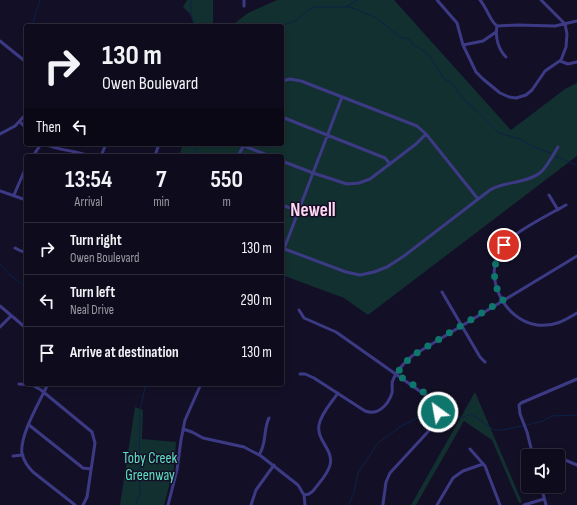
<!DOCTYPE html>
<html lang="en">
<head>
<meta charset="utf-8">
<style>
  :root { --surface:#0e0b1c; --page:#171425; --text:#f1f3f6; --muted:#9b9ba3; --line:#2e2b3b }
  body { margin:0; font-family:"Sofia Sans Condensed",sans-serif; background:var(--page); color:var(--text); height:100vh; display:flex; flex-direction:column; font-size:15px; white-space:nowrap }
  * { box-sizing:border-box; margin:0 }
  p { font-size:13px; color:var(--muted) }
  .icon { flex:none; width:22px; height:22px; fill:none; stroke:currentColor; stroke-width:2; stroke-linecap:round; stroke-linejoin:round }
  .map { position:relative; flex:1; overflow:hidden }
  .side { position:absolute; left:24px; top:154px; width:260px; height:232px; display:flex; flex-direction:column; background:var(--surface); border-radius:4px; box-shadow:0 2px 6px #0003,0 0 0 1px var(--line) }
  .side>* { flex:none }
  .banner { position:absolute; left:24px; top:24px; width:260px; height:122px; border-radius:4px; box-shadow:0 2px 6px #0003,0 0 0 1px var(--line); background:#0e0b1c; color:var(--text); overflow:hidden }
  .tools { position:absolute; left:521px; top:449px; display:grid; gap:8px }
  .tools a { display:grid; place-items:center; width:44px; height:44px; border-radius:4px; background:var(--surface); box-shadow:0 2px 6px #0003,0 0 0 1px var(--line); font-size:20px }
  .pin { position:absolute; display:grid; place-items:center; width:34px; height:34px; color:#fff; margin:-17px; border:2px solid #fff; border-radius:50%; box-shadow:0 1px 4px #0007 }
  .me { position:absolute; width:44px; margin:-22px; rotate:328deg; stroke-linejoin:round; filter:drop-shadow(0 0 3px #0008) }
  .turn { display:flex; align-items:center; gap:14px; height:84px; padding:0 12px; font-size:18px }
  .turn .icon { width:52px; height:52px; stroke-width:2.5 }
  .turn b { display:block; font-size:28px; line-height:34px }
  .then { display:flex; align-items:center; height:38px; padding:0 12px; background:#0003; gap:8px; font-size:15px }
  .eta { display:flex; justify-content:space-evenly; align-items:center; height:68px; text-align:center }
  .eta b { font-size:24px; font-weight:700; line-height:28px }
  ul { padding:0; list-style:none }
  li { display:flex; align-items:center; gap:12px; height:52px; padding:0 12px; border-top:1px solid var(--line) }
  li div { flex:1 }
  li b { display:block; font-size:15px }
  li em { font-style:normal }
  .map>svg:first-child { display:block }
  .green { fill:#12302f }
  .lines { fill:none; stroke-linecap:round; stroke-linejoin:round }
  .stream { stroke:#0c2248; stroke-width:1 }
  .minor { stroke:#3d3a85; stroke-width:3 }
  .route { stroke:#0f766e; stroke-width:7; stroke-dasharray:0 12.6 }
  .labels { text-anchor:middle; stroke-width:3; stroke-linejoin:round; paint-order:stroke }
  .park-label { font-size:15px; fill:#5fe0c0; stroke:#130f26 }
  .district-label { font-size:19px; font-weight:bold; fill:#ffd6f0; stroke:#130f26 }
</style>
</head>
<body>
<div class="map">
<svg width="577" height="505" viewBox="0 0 577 505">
  <rect width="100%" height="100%" fill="#130f26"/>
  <path class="green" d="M187 0H213V26H190L194 24 190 14 183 7Z
    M277 0H394L511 130 565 89 577 83V156L368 315 344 298 282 275V156H179L183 144H282V26H231L248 13Z
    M475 392 522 502 519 503 492 440 464 421 416 505H411Z
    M135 407 143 410 142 439 176 442 174 468 164 505H120Z"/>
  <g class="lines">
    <path class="stream" d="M192 0C189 8 191 18 195 26
      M346 7 357 0
      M34 26 33 22 40 0
      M277 26C284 24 291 24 298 19 304 14 308 9 316 7H350L375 17 400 37 409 39 413 45 426 52 431 58 444 79 453 84 462 98 475 109 499 133 520 139 536 148 551 153
      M192 156 198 144
      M555 156 576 165
      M0 264 10 275 26 287
      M440 417H464L471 414 494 430H502L522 426
      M527 425 543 421 552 416 577 415
      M136 505 140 493 139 469 140 410 146 384
      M349 505 354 492 358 473 379 442 403 425 421 416 424 415 435 416"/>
    <path class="minor" d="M437 0 457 23 463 45 476 72 483 79 500 93 509 97 516 98 526 95 532 90 545 71 561 60 566 47 567 34 565 24 541 0
      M480 0C487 8 490 21 497 26
      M244 6V0
      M497 26 517 25 555 26 577 21
      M497 26C495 37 498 49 506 57
      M0 41 26 62
      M463 45 483 41 496 32
      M560 61 568 64 577 62
      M282 81 290 79 301 81 417 126 426 134 478 199
      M282 117 385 158 390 164
      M20 122 26 128
      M0 134 15 126 26 114
      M44 144C59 151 75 150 90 156
      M244 146 270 156
      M33 156 41 144
      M101 156 106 144
      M155 156 159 144
      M238 156 244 145
      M282 161 313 173 347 184 359 183 370 179 416 144 426 134
      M0 191 26 200
      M14 195 26 167
      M549 195 558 210
      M282 205 298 211
      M566 205C550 214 512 233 502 247 482 275 503 320 537 325 553 327 564 321 577 313
      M15 248 21 251 26 252
      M282 248 346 272 360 275 374 272 387 267 404 256 490 190C505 181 525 184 540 173 547 167 553 155 558 147
      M282 252 284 249 342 97
      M442 292 480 357 485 362
      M0 306 26 328
      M299 310 304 318 336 332 431 399C437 406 439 414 436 423L390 473 386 482 383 504
      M0 327 11 316
      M300 374H305L314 378 365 411C378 416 388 405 392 393 393 388 391 384 393 380 396 371 405 362 412 356L577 256
      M19 384 32 385 41 390 92 432 95 443 87 497 83 505
      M48 384C40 401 19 436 22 454 24 461 28 467 33 472L75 505
      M29 425 83 468 91 469
      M183 429 192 432 203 438 244 447 261 456 298 485 304 495 305 505
      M470 449 485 466 500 505
      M259 455C267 443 263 430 269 418
      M533 455 540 454 554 456
      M13 456 23 455
      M533 456 527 432 520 414 519 405 521 403 577 379
      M558 457 577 465
      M541 486 546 505
      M304 495 309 494 313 491C319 483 328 474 330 465 334 450 316 440 319 425 321 413 332 402 338 393
      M168 505 177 470 181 440 185 420 201 384
      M251 505 256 490 274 465
      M437 505 453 478 463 471 483 464
      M524 505 544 499"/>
  </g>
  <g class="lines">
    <path class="route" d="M438 412C435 396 410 383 396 374L407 361 418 352 503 300C491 283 492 262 504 245"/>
  </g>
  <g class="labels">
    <g class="park-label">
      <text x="150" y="463">Toby Creek<tspan x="150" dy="17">Greenway</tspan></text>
    </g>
    <g class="district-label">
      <text x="313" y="216">Newell</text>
    </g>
  </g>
</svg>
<div class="tools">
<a><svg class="icon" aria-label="sound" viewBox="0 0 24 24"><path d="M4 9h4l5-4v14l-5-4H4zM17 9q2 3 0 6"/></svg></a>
</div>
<div class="pin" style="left:504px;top:245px;background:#d93025"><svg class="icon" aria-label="arrive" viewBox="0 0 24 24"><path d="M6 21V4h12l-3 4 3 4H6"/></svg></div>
<svg class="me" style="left:438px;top:412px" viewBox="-20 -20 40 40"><circle r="17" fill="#0f766e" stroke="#fff" stroke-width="3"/><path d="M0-11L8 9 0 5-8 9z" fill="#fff"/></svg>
<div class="banner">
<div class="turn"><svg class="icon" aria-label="right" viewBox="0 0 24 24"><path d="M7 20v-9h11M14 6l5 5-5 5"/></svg><div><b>130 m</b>Owen Boulevard</div></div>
<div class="then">Then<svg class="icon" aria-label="left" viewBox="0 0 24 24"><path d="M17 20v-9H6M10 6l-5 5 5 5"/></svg></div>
</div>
<section class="side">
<div class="eta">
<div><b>13:54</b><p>Arrival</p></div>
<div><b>7</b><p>min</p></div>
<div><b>550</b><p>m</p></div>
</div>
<ul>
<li><svg class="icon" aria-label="right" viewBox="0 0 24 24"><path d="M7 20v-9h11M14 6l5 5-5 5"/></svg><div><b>Turn right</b><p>Owen Boulevard</p></div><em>130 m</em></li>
<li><svg class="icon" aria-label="left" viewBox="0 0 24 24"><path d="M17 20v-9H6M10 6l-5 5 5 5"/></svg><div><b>Turn left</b><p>Neal Drive</p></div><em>290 m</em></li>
<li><svg class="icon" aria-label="arrive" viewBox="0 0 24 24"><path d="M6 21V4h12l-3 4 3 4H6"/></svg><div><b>Arrive at destination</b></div><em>130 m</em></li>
</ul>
</section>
</div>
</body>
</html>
